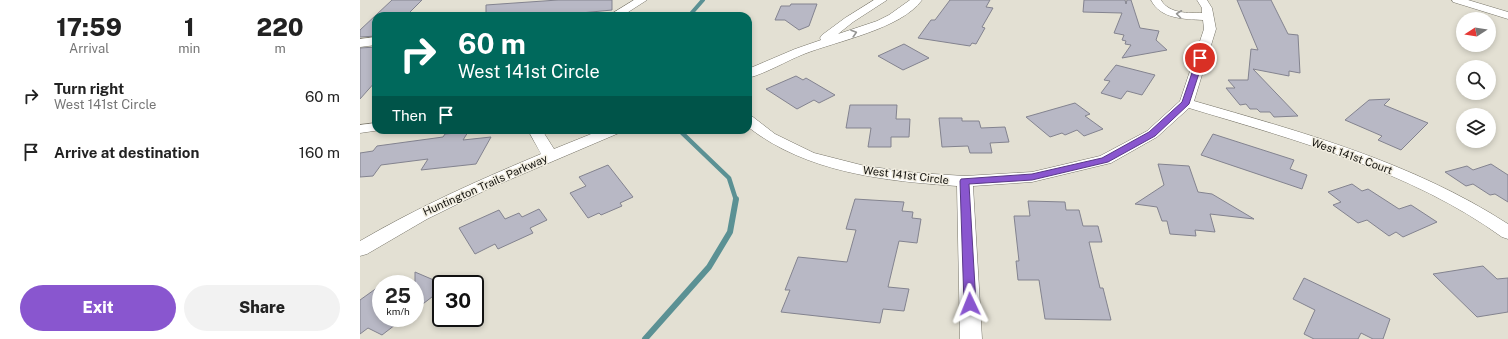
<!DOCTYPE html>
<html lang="en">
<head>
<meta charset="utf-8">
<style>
  :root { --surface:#fff; --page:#f2f2f2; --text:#222; --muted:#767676; --accent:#8956cf }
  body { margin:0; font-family:"Public Sans",sans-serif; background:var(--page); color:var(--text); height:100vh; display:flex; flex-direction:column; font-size:15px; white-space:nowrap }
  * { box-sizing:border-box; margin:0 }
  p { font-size:13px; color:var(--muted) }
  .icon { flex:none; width:22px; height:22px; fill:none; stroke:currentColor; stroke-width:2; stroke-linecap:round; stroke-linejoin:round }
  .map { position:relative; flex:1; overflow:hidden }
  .panel { display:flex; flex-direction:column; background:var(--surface); width:360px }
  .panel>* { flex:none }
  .top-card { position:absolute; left:12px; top:12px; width:380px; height:122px; border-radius:12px; box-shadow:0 2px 6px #0003; background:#00695c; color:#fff; overflow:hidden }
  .needle { width:26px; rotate:258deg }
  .tools { position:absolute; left:1096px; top:12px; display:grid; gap:8px }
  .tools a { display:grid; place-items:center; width:40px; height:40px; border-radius:50%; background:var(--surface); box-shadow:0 2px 6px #0003; font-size:20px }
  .speed { position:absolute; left:12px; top:275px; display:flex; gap:8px; font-size:20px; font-weight:700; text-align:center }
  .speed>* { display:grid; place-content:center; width:52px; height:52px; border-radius:50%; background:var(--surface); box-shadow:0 2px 6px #0003; line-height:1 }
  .speed small { font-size:10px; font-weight:400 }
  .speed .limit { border:2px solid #111; border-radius:6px; background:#fff; color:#111 }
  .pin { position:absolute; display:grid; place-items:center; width:34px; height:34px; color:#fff; margin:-17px; border:2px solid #fff; border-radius:50%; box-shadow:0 1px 4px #0007 }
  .me { position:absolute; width:44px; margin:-22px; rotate:358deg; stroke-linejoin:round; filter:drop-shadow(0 0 3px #0008) }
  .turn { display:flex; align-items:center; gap:14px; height:84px; padding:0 20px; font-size:18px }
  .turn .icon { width:52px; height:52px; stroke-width:2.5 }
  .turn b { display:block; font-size:28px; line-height:34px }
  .then { display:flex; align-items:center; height:38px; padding:0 20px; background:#0003; gap:8px; font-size:15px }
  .eta { display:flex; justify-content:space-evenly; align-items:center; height:68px; text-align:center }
  .eta b { font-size:24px; font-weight:800; line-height:28px }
  .primary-button { display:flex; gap:8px; margin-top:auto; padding:8px 20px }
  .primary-button a { flex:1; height:46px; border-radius:24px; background:var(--accent); color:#fff; font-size:16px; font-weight:800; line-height:46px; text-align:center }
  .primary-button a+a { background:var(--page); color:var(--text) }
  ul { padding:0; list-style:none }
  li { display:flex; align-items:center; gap:12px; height:56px; padding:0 20px }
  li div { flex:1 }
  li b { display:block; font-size:15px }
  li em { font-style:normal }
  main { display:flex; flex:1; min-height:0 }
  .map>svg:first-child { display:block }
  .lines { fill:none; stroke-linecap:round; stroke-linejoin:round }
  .stream-far2 { stroke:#5b9194; stroke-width:4 }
  .stream-far1 { stroke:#5b9194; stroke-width:4.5 }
  .stream { stroke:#5b9194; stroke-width:6 }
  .building { fill:#b8b8c5; stroke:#83838f }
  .minor-casing { stroke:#777468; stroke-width:1 }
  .minor { fill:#fff; fill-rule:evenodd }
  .oneway { stroke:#959593 }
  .route { fill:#8956cf; stroke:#593887 }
  .labels { text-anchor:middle; stroke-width:3; stroke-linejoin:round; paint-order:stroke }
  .street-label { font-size:11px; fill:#14130f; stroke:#f1ede0 }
</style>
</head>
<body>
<main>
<section class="panel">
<div class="eta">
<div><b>17:59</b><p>Arrival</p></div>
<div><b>1</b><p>min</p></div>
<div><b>220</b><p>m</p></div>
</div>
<ul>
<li><svg class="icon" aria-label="right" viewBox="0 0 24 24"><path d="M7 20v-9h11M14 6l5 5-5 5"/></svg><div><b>Turn right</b><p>West 141st Circle</p></div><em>60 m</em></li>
<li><svg class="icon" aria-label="arrive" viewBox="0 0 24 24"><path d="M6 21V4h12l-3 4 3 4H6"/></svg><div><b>Arrive at destination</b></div><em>160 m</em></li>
</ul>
<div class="primary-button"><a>Exit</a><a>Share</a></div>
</section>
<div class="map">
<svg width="1148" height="339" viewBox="0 0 1148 339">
  <rect width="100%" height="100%" fill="#e3e0d3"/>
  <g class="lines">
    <path class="stream-far2" d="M329 16 343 0"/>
    <path class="stream-far1" d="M319 130 369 178 376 200"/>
    <path class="stream" d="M285 339 349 267 370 232 376 199"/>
  </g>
  <path class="building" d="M32 0H62L46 16H16V36L0 37V30Z
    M198 0H252V10L200 15 126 16V5Z
    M590 0H630L626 7 633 8 622 27 625 28 616 44 612 43 610 46 558 38 571 20H575Z
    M724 0H765L766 4 767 0H771L780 28 799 31 796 40 807 50 762 58 771 45 765 44 766 41 762 40 764 35 754 33 762 13 723 12Z
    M877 0H911L928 34 938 35 940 73 929 71V76L893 69 938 116 914 117 910 112H900L897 109H890L886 104 880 105 866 88H875L868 80H888L891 49 898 50Z
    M431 4H457L449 26 439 30 425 20H415L421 6H430Z
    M544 44 569 58 543 70 518 56Z
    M16 47V81L0 99V48Z
    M756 65 795 75 782 95 767 91 761 99 741 93 750 81 744 80Z
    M436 76 443 80 446 78 475 95 459 103 454 100 437 109 406 89Z
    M1030 99 1024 105 1068 123 1041 150 1018 140 1022 136 985 120 1009 100Z
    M715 103 730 114 725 116 743 129 724 136 717 130 705 135 702 133 690 137 666 117Z
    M490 105H537L536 119H550L549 137H531V147H508L511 128H486Z
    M579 118H602V121H619L621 128 645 127 649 142 630 143 632 153H610L608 146 582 147Z
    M108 132 103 140 131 137 116 164 61 170 68 159 21 165 13 176 0 177V153L13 151 17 146 83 137 85 134Z
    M853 134 934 160 930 169 947 175 942 189 841 155Z
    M798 164 829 166 838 192 852 194 894 219 850 214 855 232 835 230 836 236 810 234 807 221H802L797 207 775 204 804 185Z
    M1131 164 1148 175V202L1135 194 1130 195 1113 184 1106 186 1085 172 1107 166 1113 170Z
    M248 165 273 197 260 203 262 206 241 215 239 213 228 218 210 193 226 186 219 177Z
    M992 184 1002 191 1008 189 1039 209 1051 205 1077 222 1043 237 1036 232 1029 236 1007 220 998 223 973 205 981 202 968 192Z
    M495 199 544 202 542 211 553 212 552 218 561 219 557 243 539 241 528 287 549 289 544 311 523 309 520 323 421 312 430 290H425L438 257 487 262 496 230 486 229Z
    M668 201 705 202 706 210H719L723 226H738L742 242H729L740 288H743L751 320 685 319 679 280H658L656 261H659L654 216H670Z
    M179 209 187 220 170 228 173 233 138 249 135 244 115 254 99 228 139 210 145 219 159 213 162 217Z
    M1123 266 1137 279 1148 278V312L1117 317 1073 274Z
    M55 272 83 284H81V290L55 310Z
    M944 278 1030 319 1023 339H1013L1001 333 998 339H954L944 334 955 310 933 299Z
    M21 285V318H44L22 335 8 328 0 334V300Z"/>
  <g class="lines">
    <defs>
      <path id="minor" d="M274 0H287L262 16H248Z
        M514 0H527L493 22 478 34 517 21 529 15 550 0H562C541 29 477 41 444 54 426 61 407 73 388 78V69L435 49 461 40 460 38 462 35 485 18Z
        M791 0H801C809 14 829 13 842 13V8L837 0H847L852 8 856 29 834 101C942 132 1052 162 1148 224V239L1142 237C1051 171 935 140 829 108L797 137 751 163 672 182 613 186 622 339H600L597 186C525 181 447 173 388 127V116L393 117 415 134 454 153 505 166 557 173 605 176 672 172 740 156 787 131 820 101 844 29 843 20C824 19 800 19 791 0Z
        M1092 0H1108L1148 12V19L1093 2Z
        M16 37V45L0 47V39Z
        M16 123V130H21L0 133V125Z
        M168 130H182L194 149 241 130H261L259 133 130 188 67 219 7 254 0 256V241C58 207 119 180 181 154Z"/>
    </defs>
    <use href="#minor" class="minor-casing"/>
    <use href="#minor" class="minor"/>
  </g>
  <defs><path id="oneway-chevron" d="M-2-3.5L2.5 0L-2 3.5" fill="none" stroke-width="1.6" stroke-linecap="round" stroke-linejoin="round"/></defs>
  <g class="oneway">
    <use href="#oneway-chevron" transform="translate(819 14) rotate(-173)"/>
    <use href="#oneway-chevron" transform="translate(494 33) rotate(-17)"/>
  </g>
  <path class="route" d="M840 56 844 58 829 104 795 136 748 162 672 180 609 184 616 304 614 307 610 309 606 307 604 304 600 181 601 179 672 174 742 158 789 132 822 102 837 58Z"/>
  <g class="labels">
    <g class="street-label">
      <text transform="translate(992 156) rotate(20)" y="4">West 141st Court</text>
      <text transform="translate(546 175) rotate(7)" y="4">West 141st Circle</text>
      <text transform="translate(125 185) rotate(-24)" y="4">Huntington Trails Parkway</text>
    </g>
  </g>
</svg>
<div class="tools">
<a><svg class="needle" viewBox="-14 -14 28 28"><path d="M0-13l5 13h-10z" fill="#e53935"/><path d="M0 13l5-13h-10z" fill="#767676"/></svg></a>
<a><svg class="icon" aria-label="search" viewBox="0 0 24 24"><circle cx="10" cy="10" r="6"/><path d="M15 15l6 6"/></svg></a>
<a><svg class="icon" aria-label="layers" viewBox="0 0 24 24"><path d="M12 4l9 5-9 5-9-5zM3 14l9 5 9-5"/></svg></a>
</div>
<div class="speed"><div>25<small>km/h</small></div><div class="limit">30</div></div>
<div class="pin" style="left:840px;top:58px;background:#d93025"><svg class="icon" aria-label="arrive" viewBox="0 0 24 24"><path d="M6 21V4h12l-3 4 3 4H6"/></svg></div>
<svg class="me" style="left:610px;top:304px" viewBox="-20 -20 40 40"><path d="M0-17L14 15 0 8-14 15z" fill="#8956cf" stroke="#fff" stroke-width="4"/></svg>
<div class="top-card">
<div class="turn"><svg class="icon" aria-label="right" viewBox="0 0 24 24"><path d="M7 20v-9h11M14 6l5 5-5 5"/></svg><div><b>60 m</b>West 141st Circle</div></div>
<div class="then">Then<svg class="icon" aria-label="arrive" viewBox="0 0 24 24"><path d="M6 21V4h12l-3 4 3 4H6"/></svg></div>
</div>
</div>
</main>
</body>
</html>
